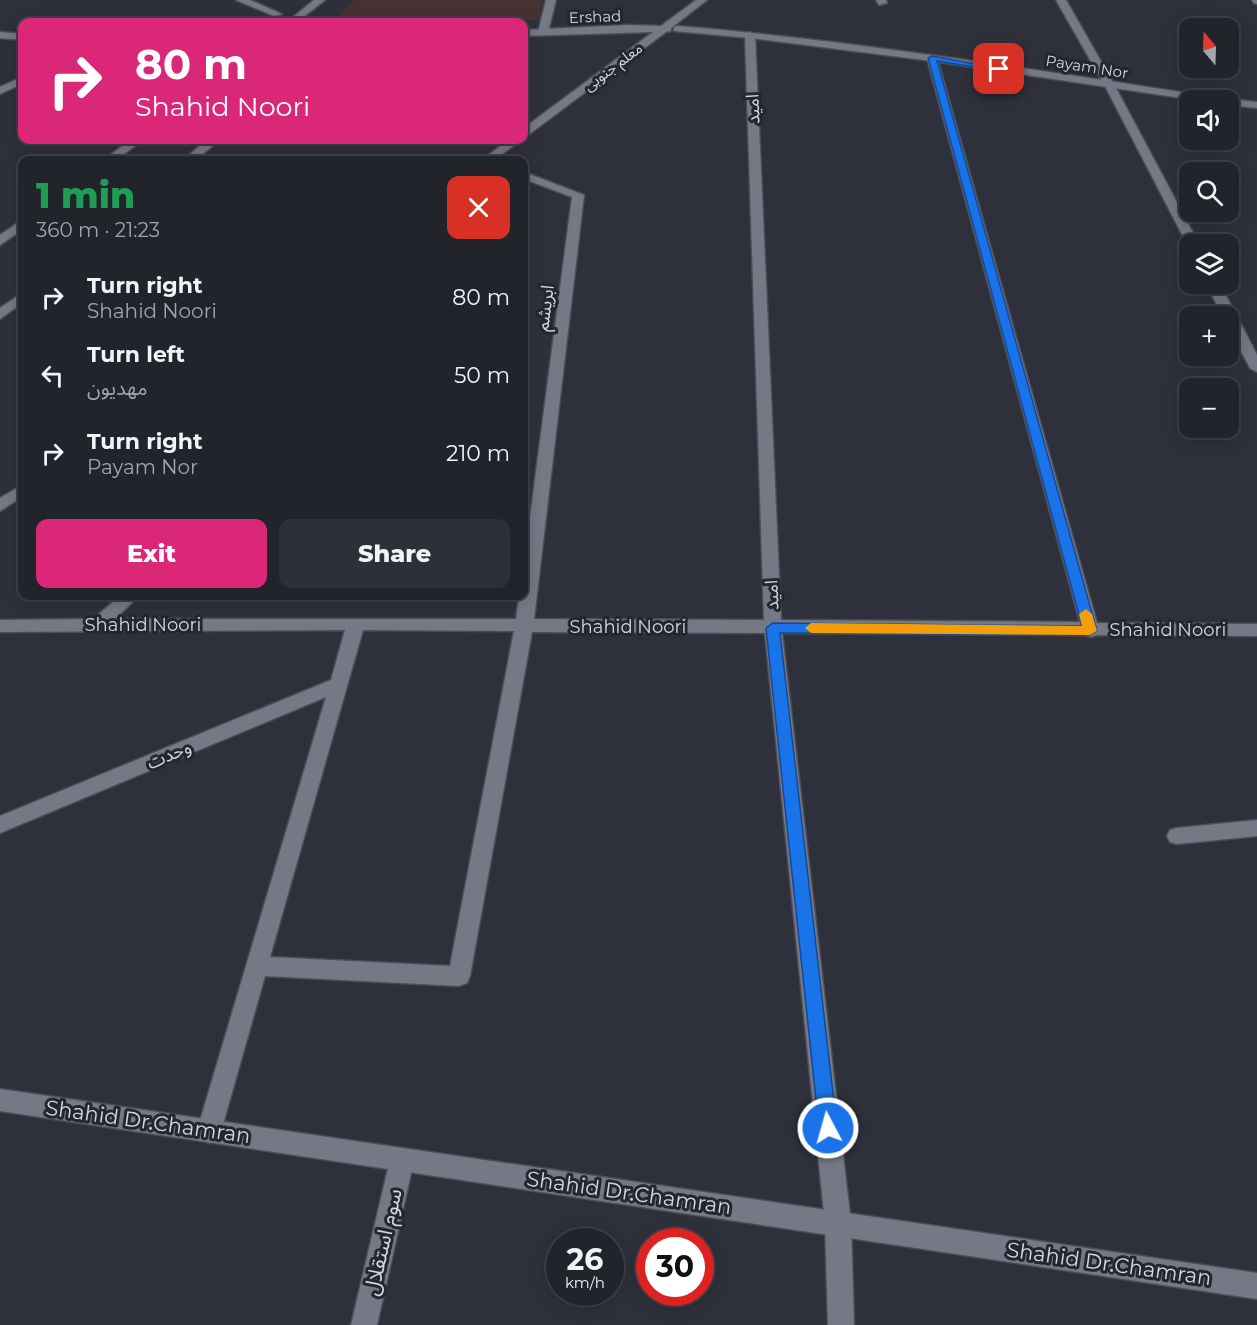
<!DOCTYPE html>
<html lang="en">
<head>
<meta charset="utf-8">
<style>
  :root { --surface:#22242c; --page:#2e3038; --text:#f1f3f6; --muted:#a2a4a9; --line:#3f4148; --accent:#db2777 }
  body { margin:0; font-family:Montserrat,"Noto Sans Arabic",sans-serif; background:var(--page); color:var(--text); height:100vh; display:flex; flex-direction:column; font-size:22px; white-space:nowrap }
  * { box-sizing:border-box; margin:0 }
  p { font-size:20px; color:var(--muted) }
  .icon { flex:none; width:33px; height:33px; fill:none; stroke:currentColor; stroke-width:2; stroke-linecap:round; stroke-linejoin:round }
  .map { position:relative; flex:1; overflow:hidden }
  .details { position:absolute; left:18px; top:156px; width:510px; height:444px; display:flex; flex-direction:column; background:var(--surface); border-radius:12px; box-shadow:0 3px 15px #0003,0 0 0 2px var(--line) }
  .details>* { flex:none }
  .top-card { position:absolute; left:18px; top:18px; width:510px; height:126px; border-radius:12px; box-shadow:0 3px 15px #0003,0 0 0 2px var(--line); background:#db2777; color:#fff; overflow:hidden }
  .needle { width:39px; rotate:341deg }
  .controls { position:absolute; left:1179px; top:18px; display:grid; gap:12px }
  .controls a { display:grid; place-items:center; width:60px; height:60px; border-radius:12px; background:var(--surface); box-shadow:0 3px 15px #0003,0 0 0 2px var(--line); font-size:30px }
  .speed { position:absolute; left:546px; top:1228px; display:flex; gap:12px; font-size:30px; font-weight:700; text-align:center }
  .speed>* { display:grid; place-content:center; width:78px; height:78px; border-radius:50%; background:var(--surface); box-shadow:0 3px 15px #0003,0 0 0 2px var(--line); line-height:1 }
  .speed small { font-size:15px; font-weight:400 }
  .speed .limit { border:9px solid #d22; background:#fff; color:#111 }
  .pin { position:absolute; display:grid; place-items:center; width:51px; height:51px; color:#fff; margin:-26px; border-radius:12px; box-shadow:0 3px 9px #0006 }
  .me { position:absolute; width:66px; margin:-33px; rotate:354deg; stroke-linejoin:round; filter:drop-shadow(0 0 4px #0008) }
  .turn { display:flex; align-items:center; gap:21px; height:126px; padding:0 18px; font-size:27px }
  .turn .icon { width:78px; height:78px; stroke-width:2.5 }
  .turn b { display:block; font-size:42px; line-height:51px }
  .round { display:grid; place-items:center; flex:none; width:63px; height:63px; border-radius:12px; background:var(--page) }
  .head { display:flex; align-items:center; justify-content:space-between; height:102px; padding:0 18px }
  h1 { font-size:36px; font-weight:800; line-height:45px; color:#1e9e55 }
  .cta { display:flex; gap:12px; margin-top:auto; padding:12px 18px }
  .cta a { flex:1; height:69px; border-radius:12px; background:var(--accent); color:#fff; font-size:24px; font-weight:800; line-height:69px; text-align:center }
  .cta a+a { background:var(--page); color:var(--text) }
  ul { padding:0; list-style:none }
  li { display:flex; align-items:center; gap:18px; height:78px; padding:0 18px }
  li div { flex:1 }
  li b { display:block; font-size:22px }
  li em { font-style:normal }
  .map>svg:first-child { display:block }
  .education { fill:#473232 }
  .lines { fill:none; stroke-linecap:round; stroke-linejoin:round }
  .service-casing { stroke:#4b4d56; stroke-width:3 }
  .minor-casing { stroke:#4b4d56; stroke-width:3 }
  .tertiary-casing { stroke:#4b4d56; stroke-width:3 }
  .secondary-casing { stroke:#4b4d56; stroke-width:3 }
  .service { fill:#767886; fill-rule:evenodd }
  .minor { fill:#767886; fill-rule:evenodd }
  .tertiary { fill:#767886; fill-rule:evenodd }
  .secondary { fill:#767886; fill-rule:evenodd }
  .route { fill:#1a73e8; stroke:#114b97; stroke-width:1.5 }
  .slow { fill:#f59e0b }
  .labels { text-anchor:middle; stroke-width:6; stroke-linejoin:round; paint-order:stroke }
  .far-street-label { font-size:15px; fill:#d4d5dd; stroke:#242631 }
  .street-label { font-size:18px; fill:#d4d5dd; stroke:#242631 }
  .near-street-label { font-size:21px; fill:#d4d5dd; stroke:#242631 }
</style>
</head>
<body>
<div class="map">
<svg width="1257" height="1325" viewBox="0 0 1257 1325">
  <rect width="100%" height="100%" fill="#2e303b"/>
  <path class="education" d="M354 0H543L539 20 352 22 339 14Z"/>
  <g class="lines">
    <defs>
      <path id="service" d="M876 0H886L887 3 879 5Z"/>
      <path id="minor" d="M236 0H250L282 14 274 16Z
        M314 0H325L297 22H287Z
        M546 0H556L548 32 543 35 538 32Z
        M1056 0H1066L1115 86 1199 244H1190V247L1187 244 1105 86Z
        M1252 0H1257V4L1254 3Z
        M750 32 755 35 781 620 1080 622 927 58 932 55 937 58 1097 623 1257 624V636L1097 635 1091 637 1085 635 782 633 851 1223 854 1325H828L825 1223 765 633 532 632 470 976 467 983 459 986 265 976 221 1131 217 1139 209 1143 201 1139 197 1131 326 697 0 833V816L331 680 345 630 0 632V620L93 619 120 596H139L115 619H516L519 596H524V563L572 197 524 179V172L584 195 534 619 764 620 745 35ZM363 630 514 631 450 966 270 957Z
        M22 77V84L0 94V87Z
        M130 140H143L116 160H104Z
        M207 140H220L195 160H183Z
        M22 220V230L0 245V235Z
        M1206 284H1220L1257 355V372L1250 368 1228 327V316H1223Z
        M22 293V303L0 319V308Z
        M1257 820V836L1177 844 1170 842 1167 836 1170 830 1177 828Z
        M402 1148 411 1151 414 1160 377 1325H351L390 1160 393 1151Z"/>
      <path id="tertiary" d="M0 1089 1257 1273V1299L0 1111Z"/>
      <path id="secondary" d="M696 0H707L671 28V31L666 32 528 135 524 136V128L653 32 524 36V30L628 25 661 26Z
        M678 26C857 41 1035 70 1213 97L1218 100H1195L932 61 750 38 674 31V27Z
        M0 32 22 34V40L0 38Z
        M1228 99 1257 102V108L1228 105V100H1224Z
        M508 140H521L494 160H482Z
        M22 485V497L0 511V498Z"/>
    </defs>
    <use href="#service" class="service-casing"/>
    <use href="#minor" class="minor-casing"/>
    <use href="#tertiary" class="tertiary-casing"/>
    <use href="#secondary" class="secondary-casing"/>
    <use href="#service" class="service"/>
    <use href="#minor" class="minor"/>
    <use href="#tertiary" class="tertiary"/>
    <use href="#secondary" class="secondary"/>
  </g>
  <path class="route" d="M932 56 1003 69 999 71 937 61 1097 631 1090 635 780 633 837 1128 834 1134 828 1137 821 1134 819 1128 766 628 773 623 1082 626 928 58Z"/>
  <path class="slow" d="M1086 609 1092 614 1097 631 1090 635 811 633 805 628 811 623 1082 626 1079 614Z"/>
  <g class="labels">
    <g class="far-street-label">
      <text transform="translate(595 17) rotate(-2)" y="5">Ershad</text>
      <text transform="translate(613 67) rotate(-37)" y="5">معلم جنوبی</text>
      <text transform="translate(1087 67) rotate(9)" y="5">Payam Nor</text>
    </g>
    <g class="street-label">
      <text transform="translate(753 109) rotate(-92)" y="6">امید</text>
      <text transform="translate(545 308) rotate(-83)" y="6">ابریشم</text>
      <text transform="translate(772 595) rotate(-92)" y="6">امید</text>
      <text x="143" y="631">Shahid Noori</text>
      <text x="628" y="633">Shahid Noori</text>
      <text x="1168" y="636">Shahid Noori</text>
      <text transform="translate(169 755) rotate(-23)" y="6">وحدت</text>
    </g>
    <g class="near-street-label">
      <text transform="translate(148 1122) rotate(8)" y="7">Shahid Dr.Chamran</text>
      <text transform="translate(629 1193) rotate(8)" y="7">Shahid Dr.Chamran</text>
      <text transform="translate(383 1242) rotate(-77)" y="7">سوم استقلال</text>
      <text transform="translate(1109 1264) rotate(8)" y="7">Shahid Dr.Chamran</text>
    </g>
  </g>
</svg>
<div class="controls">
<a><svg class="needle" viewBox="-14 -14 28 28"><path d="M0-13l5 13h-10z" fill="#e53935"/><path d="M0 13l5-13h-10z" fill="#a2a4a9"/></svg></a>
<a><svg class="icon" aria-label="sound" viewBox="0 0 24 24"><path d="M4 9h4l5-4v14l-5-4H4zM17 9q2 3 0 6"/></svg></a>
<a><svg class="icon" aria-label="search" viewBox="0 0 24 24"><circle cx="10" cy="10" r="6"/><path d="M15 15l6 6"/></svg></a>
<a><svg class="icon" aria-label="layers" viewBox="0 0 24 24"><path d="M12 4l9 5-9 5-9-5zM3 14l9 5 9-5"/></svg></a>
<a>+</a>
<a>−</a>
</div>
<div class="speed"><div>26<small>km/h</small></div><div class="limit">30</div></div>
<div class="pin" style="left:999px;top:69px;background:#d93025"><svg class="icon" aria-label="arrive" viewBox="0 0 24 24"><path d="M6 21V4h12l-3 4 3 4H6"/></svg></div>
<svg class="me" style="left:828px;top:1128px" viewBox="-20 -20 40 40"><circle r="17" fill="#1a73e8" stroke="#fff" stroke-width="3"/><path d="M0-11L8 9 0 5-8 9z" fill="#fff"/></svg>
<div class="top-card">
<div class="turn"><svg class="icon" aria-label="right" viewBox="0 0 24 24"><path d="M7 20v-9h11M14 6l5 5-5 5"/></svg><div><b>80 m</b>Shahid Noori</div></div>
</div>
<section class="details">
<div class="head"><div><h1>1 min</h1><p>360 m · 21:23</p></div><a class="round" style="background:#d93025;color:#fff"><svg class="icon" aria-label="close" viewBox="0 0 24 24"><path d="M6 6l12 12M18 6L6 18"/></svg></a></div>
<ul>
<li><svg class="icon" aria-label="right" viewBox="0 0 24 24"><path d="M7 20v-9h11M14 6l5 5-5 5"/></svg><div><b>Turn right</b><p>Shahid Noori</p></div><em>80 m</em></li>
<li><svg class="icon" aria-label="left" viewBox="0 0 24 24"><path d="M17 20v-9H6M10 6l-5 5 5 5"/></svg><div><b>Turn left</b><p>مهدیون</p></div><em>50 m</em></li>
<li><svg class="icon" aria-label="right" viewBox="0 0 24 24"><path d="M7 20v-9h11M14 6l5 5-5 5"/></svg><div><b>Turn right</b><p>Payam Nor</p></div><em>210 m</em></li>
</ul>
<div class="cta"><a>Exit</a><a>Share</a></div>
</section>
</div>
</body>
</html>
